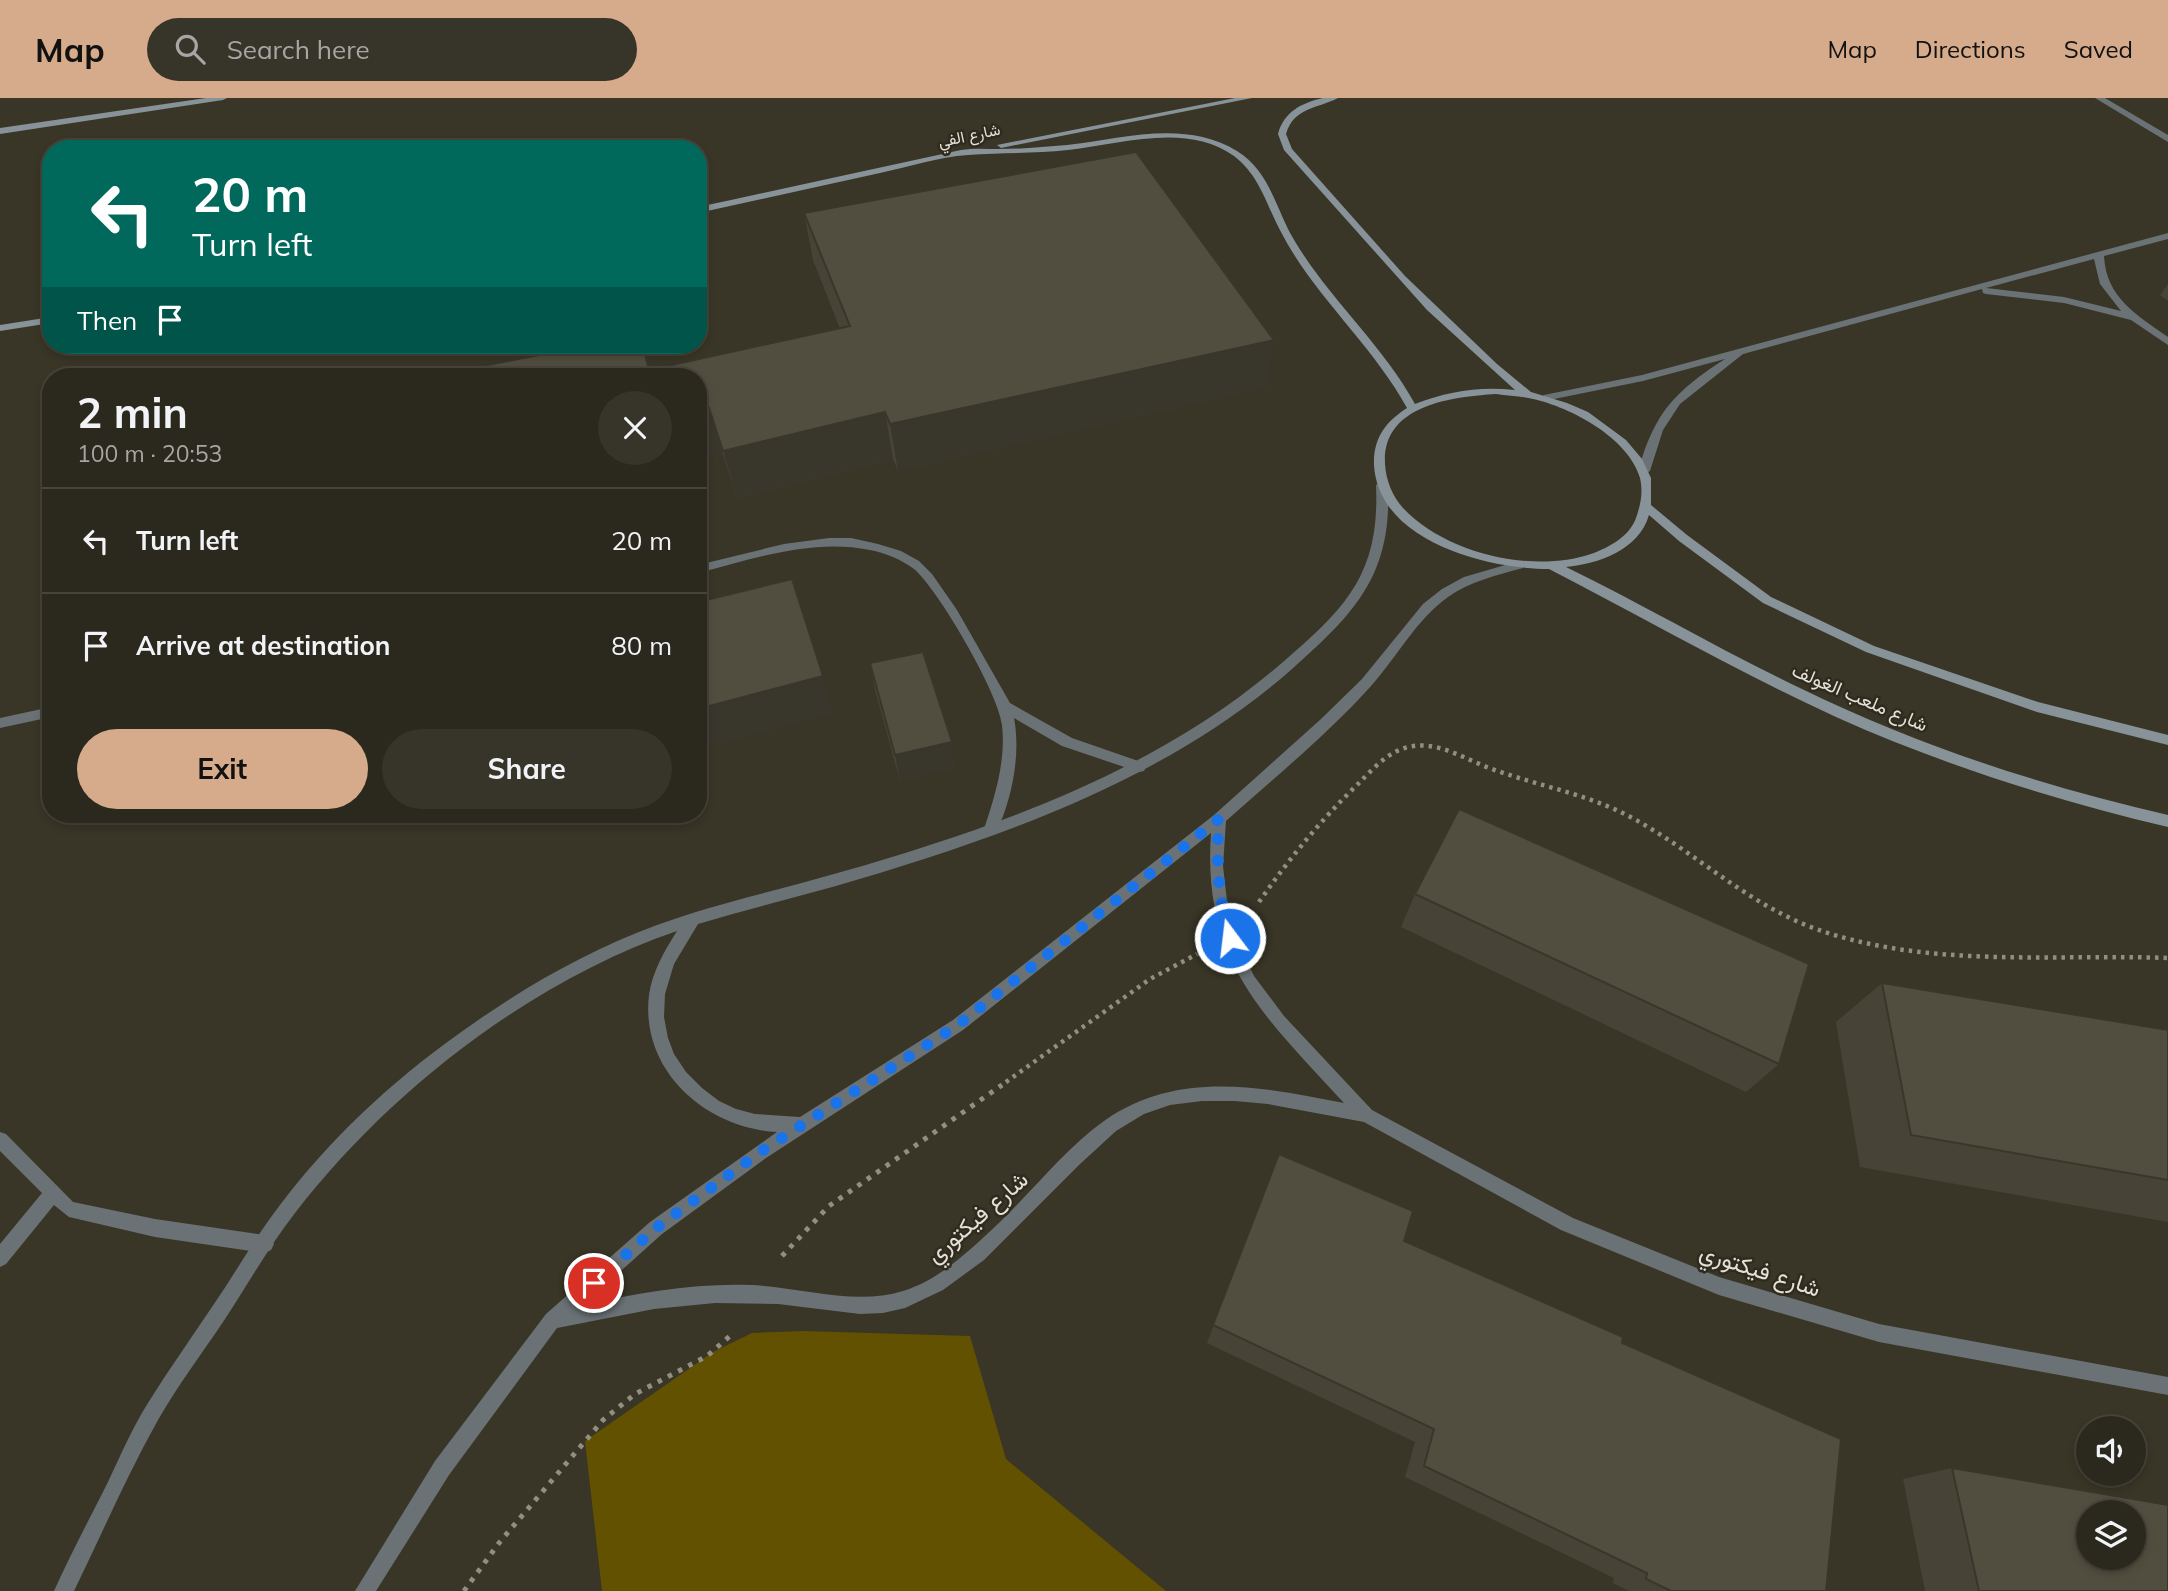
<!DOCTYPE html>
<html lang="en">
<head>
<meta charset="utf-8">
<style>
  :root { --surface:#2b281d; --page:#37342a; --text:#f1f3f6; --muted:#a6a6a4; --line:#47443b; --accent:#d6ab8b }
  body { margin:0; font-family:Mulish,Vazirmatn,sans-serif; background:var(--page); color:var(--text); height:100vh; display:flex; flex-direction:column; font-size:26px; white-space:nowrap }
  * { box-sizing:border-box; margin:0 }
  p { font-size:23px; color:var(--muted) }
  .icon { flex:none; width:38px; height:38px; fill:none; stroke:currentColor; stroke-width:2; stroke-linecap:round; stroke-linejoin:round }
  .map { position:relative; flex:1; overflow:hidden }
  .drawer { position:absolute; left:42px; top:270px; width:665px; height:455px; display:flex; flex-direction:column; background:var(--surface); border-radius:28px; box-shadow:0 4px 10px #0003,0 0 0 2px var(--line) }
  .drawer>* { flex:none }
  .hud { position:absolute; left:42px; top:42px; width:665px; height:214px; border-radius:28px; box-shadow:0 4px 10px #0003,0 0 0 2px var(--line); background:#00695c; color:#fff; overflow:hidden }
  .fabs { position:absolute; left:2076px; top:1318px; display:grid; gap:14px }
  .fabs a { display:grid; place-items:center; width:70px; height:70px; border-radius:50%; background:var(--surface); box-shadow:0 4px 10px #0003,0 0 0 2px var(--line); font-size:35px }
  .pin { position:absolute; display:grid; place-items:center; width:60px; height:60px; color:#fff; margin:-30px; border:4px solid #fff; border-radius:50%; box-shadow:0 2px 7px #0007 }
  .me { position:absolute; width:77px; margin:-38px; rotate:345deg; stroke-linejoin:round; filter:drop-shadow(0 0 5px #0008) }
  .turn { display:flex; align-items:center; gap:24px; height:147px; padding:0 35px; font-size:32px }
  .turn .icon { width:91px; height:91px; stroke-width:2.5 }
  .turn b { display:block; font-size:49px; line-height:60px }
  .then { display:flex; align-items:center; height:66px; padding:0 35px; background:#0003; gap:14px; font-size:26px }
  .round { display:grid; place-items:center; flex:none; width:74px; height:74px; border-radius:37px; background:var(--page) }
  .headline { display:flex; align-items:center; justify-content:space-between; height:119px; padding:0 35px }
  h1 { font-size:42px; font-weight:700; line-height:52px }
  .button { display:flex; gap:14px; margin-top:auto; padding:14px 35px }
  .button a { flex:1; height:80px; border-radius:42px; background:var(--accent); color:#111; font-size:28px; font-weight:700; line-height:80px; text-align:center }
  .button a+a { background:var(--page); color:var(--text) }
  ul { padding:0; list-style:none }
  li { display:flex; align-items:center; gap:21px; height:105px; padding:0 35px; border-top:2px solid var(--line) }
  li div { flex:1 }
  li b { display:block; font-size:26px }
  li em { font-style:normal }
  header { display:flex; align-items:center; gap:42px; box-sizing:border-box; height:98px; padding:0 35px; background:var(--accent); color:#111 }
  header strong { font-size:33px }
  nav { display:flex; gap:38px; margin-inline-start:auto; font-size:24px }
  .search { width:490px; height:63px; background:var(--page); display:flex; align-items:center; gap:18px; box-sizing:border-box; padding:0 24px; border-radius:38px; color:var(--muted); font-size:26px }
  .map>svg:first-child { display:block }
  .green { fill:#625100 }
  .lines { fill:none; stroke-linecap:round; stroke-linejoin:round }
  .path-far1 { stroke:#918e82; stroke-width:4.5; stroke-dasharray:3.5 5; stroke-linecap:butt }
  .path { stroke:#918e82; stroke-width:5; stroke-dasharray:4.5 7; stroke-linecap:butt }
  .lane { fill:#6a7275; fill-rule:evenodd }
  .street { fill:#6a7275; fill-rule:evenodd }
  .secondary { fill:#879399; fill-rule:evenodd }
  .wall { fill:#474336 }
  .shaded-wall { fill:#39372c }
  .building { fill:#524e3f; stroke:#39372c; stroke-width:2; fill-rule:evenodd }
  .route { stroke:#1a73e8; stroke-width:12; stroke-dasharray:0 21.6 }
  .labels { text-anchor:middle; stroke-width:5; stroke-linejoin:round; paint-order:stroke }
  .far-street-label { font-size:16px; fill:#e4e1d8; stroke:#2f2b1e }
  .street-label { font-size:19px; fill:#e4e1d8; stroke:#2f2b1e }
  .near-street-label { font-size:23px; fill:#e4e1d8; stroke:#2f2b1e }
</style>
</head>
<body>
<header>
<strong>Map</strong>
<div class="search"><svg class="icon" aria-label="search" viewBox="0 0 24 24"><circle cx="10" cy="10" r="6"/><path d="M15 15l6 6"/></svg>Search here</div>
<nav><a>Map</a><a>Directions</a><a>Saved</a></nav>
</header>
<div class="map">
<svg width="2168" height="1493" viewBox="0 0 2168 1493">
  <rect width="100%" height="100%" fill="#393627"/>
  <path class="green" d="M803 1233 970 1238 1006 1361 1166 1493H602L585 1343 713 1254 752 1235Z"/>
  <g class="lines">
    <path class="path-far1" d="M1259 804C1289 761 1320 723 1357 687 1369 675 1382 660 1397 653 1431 637 1461 660 1492 671 1541 689 1590 696 1636 722 1699 757 1752 810 1822 833 1932 870 2053 856 2168 860
      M999 989 1150 881 1197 856"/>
    <path class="path" d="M782 1158 829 1108 1002 987
      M464 1493 499 1445 603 1322 635 1296 707 1258 730 1238"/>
    <path class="lane" d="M2095 0H2105L2168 37V44Z
      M829 440H851L878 446 901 453 919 463 932 476 957 512 1010 605 1072 640 1144 665 1146 669 1144 673 1139 674 1062 648 1014 620C1021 657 1012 701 996 735H986L984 731C995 698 1006 663 1002 627 999 596 938 491 914 471 902 462 886 455 870 452 812 440 754 461 698 475V467L784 446Z
      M51 609V619L0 630V620Z
      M0 1034 6 1036 73 1104 155 1121 265 1137 271 1140 274 1146 271 1152 265 1155 155 1139 69 1119 54 1107 6 1166 0 1169V1146L42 1095 0 1053Z"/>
    <path class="street" d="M2168 135V141L2104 158C2106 200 2137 217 2168 239V247L2131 222 2064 205 1986 196 1983 195 1982 191 1743 256 1680 306 1663 332 1650 373 1644 377 1638 373C1655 314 1674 294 1725 261L1643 283 1544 303 1539 300 1544 297 1642 277ZM2094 161 2100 186 2121 213 2064 199 1986 190Z
      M1382 383 1388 387C1392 477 1356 514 1292 571 1165 683 997 741 836 788 790 801 744 812 698 826L674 866 665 896 664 919 668 940 674 956 686 974 702 990 719 1003 736 1011 755 1016 800 1019 953 922 1214 717 1321 621 1362 581 1423 506 1442 491 1464 479 1519 463 1525 467 1523 470C1498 477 1470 483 1448 499 1416 522 1397 559 1371 588 1327 637 1275 679 1226 723L1223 768 1227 803 1236 840 1254 878 1284 918 1372 1012 1573 1120 1719 1179 1879 1226 2168 1279V1297L1879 1244 1719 1197 1561 1132 1364 1024 1268 1006 1235 1003H1202L1170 1007 1144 1016 1116 1033 1079 1067 984 1162 943 1192 905 1210 883 1215 860 1216 778 1206 715 1205 654 1211 557 1230 449 1377 376 1493H355L435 1363 546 1216 650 1124 777 1034C705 1030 640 972 649 897 652 874 665 852 677 833 531 883 389 993 295 1115 270 1147 248 1186 225 1221 203 1254 178 1287 158 1322 127 1377 102 1436 74 1493H54C70 1457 89 1422 107 1386 120 1359 132 1330 148 1305 169 1271 192 1239 214 1206 236 1174 256 1138 280 1107 329 1042 391 984 457 937 519 892 586 853 657 827 717 805 780 792 841 774 998 729 1159 672 1283 564 1347 509 1380 475 1376 387ZM1211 735C1202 864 1264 918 1344 1005 1263 989 1177 971 1104 1023 1066 1050 1035 1090 1002 1122 973 1149 942 1181 903 1193 855 1208 800 1189 751 1187 694 1185 638 1195 583 1207L662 1136 766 1060 963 932Z"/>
    <path class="secondary" d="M206 0H227L223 2 0 36V30Z
      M1235 0H1252L1001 50 997 47Z
      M1323 0H1338C1317 11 1294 9 1286 36L1292 51 1405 178 1497 266 1531 294 1567 305 1588 314 1626 342 1642 361 1651 380V407L1687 437 1771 499 1874 548 2038 604 2168 637V647L2037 614 1866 554 1763 505 1679 443 1649 417C1639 452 1598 466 1566 469 1646 508 1722 553 1802 591 1919 648 2042 688 2168 717V729C2054 702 1943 667 1836 619 1738 574 1644 520 1549 471 1487 471 1378 443 1374 367 1373 341 1385 324 1407 310 1372 246 1314 198 1281 134 1266 106 1260 78 1234 58 1187 24 1121 46 1068 52 1035 56 1001 54 968 57 939 59 908 69 880 75 819 88 759 102 698 115V109C786 90 874 71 961 52 973 50 986 51 998 51 1021 51 1044 49 1067 47 1123 41 1184 21 1237 53 1266 71 1274 102 1288 131 1322 195 1380 242 1415 306 1448 293 1480 288 1515 292L1427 212 1284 52 1278 36C1284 14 1301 5 1323 0ZM1496 296C1508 298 1521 298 1533 301 1570 309 1629 340 1640 380 1643 393 1641 405 1637 417 1631 438 1610 449 1591 456 1532 476 1445 455 1403 410 1392 398 1386 382 1385 366 1382 307 1451 299 1496 296Z
      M51 219V225L0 233V227Z"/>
  </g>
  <path class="wall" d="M804 115 1268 289 898 373 893 361 737 400 723 357 698 362V278L472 270 644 247 652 272 840 231 813 162Z
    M2168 186V203L2160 197Z
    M870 565 955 669 900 683 875 592Z
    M1415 796 1779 966 1746 994 1401 829Z
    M1882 885 2168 932V1124L1860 1069 1836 924Z
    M1279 1056 1404 1143 1622 1245 1826 1493H1629L1613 1485 1614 1480 1405 1379 1415 1344 1207 1245Z
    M1952 1370 2168 1493H1925L1903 1381Z"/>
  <path class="shaded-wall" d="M1274 242 1268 289 898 373 890 326Z
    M643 247H644L654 278H651Z
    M709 310 723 357 698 362V312Z
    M885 314 893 361 737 400 723 353Z
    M823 578 833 616 710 649 698 621V611Z
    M952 644 955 669 900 683 895 657Z"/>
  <path class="building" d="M1136 54 1274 242 890 326 885 314 723 353 709 310 698 312V278H473L472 270 592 247H643L649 272 850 228 804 115Z
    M792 481 823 578 698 611V504Z
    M923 554 952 644 895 657 870 565Z
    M1459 711 1809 866 1779 966 1415 796Z
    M1882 885 2168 932V1082L1911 1037Z
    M1279 1056 1413 1113 1404 1143 1623 1239 1622 1245 1841 1341 1826 1493H1671L1646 1481 1647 1475 1424 1368 1434 1331 1213 1227Z
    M1952 1370 2168 1407V1493H1979ZM2088 1414H2133V1460H2088Z"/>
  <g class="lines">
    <path class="route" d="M594 1185 656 1130 760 1054 958 927 1219 721C1216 763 1218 799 1230 840"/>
  </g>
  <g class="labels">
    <g class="far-street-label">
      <text transform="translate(969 37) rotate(-12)" y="6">شارع الفي</text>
    </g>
    <g class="street-label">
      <text transform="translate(1860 599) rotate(23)" y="7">شارع ملعب الغولف</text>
    </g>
    <g class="near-street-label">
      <text transform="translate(977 1119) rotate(-41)" y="8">شارع فيكتوري</text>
      <text transform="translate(1760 1172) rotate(18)" y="8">شارع فيكتوري</text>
    </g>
  </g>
</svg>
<div class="fabs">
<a><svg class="icon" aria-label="sound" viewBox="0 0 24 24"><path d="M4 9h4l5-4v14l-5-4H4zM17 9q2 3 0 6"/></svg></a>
<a><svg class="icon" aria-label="layers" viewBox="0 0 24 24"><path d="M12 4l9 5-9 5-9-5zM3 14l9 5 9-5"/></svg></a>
</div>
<div class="pin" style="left:594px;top:1185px;background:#d93025"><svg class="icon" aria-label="arrive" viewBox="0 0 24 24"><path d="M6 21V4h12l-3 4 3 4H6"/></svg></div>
<svg class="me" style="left:1230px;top:840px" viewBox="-20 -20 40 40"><circle r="17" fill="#1a73e8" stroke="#fff" stroke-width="3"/><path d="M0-11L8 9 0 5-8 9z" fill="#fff"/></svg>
<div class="hud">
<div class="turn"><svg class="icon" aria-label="left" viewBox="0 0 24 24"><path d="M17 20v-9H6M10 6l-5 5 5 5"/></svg><div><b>20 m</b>Turn left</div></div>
<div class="then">Then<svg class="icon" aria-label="arrive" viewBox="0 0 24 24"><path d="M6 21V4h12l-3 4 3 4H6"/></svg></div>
</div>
<section class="drawer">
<div class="headline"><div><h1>2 min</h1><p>100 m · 20:53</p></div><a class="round"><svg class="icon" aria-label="close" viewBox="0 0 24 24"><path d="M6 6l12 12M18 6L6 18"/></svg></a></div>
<ul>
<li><svg class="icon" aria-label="left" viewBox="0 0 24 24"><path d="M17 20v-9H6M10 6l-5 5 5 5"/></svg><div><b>Turn left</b></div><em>20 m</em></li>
<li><svg class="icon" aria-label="arrive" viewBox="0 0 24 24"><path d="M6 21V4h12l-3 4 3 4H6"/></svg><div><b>Arrive at destination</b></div><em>80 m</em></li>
</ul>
<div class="button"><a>Exit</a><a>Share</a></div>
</section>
</div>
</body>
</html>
